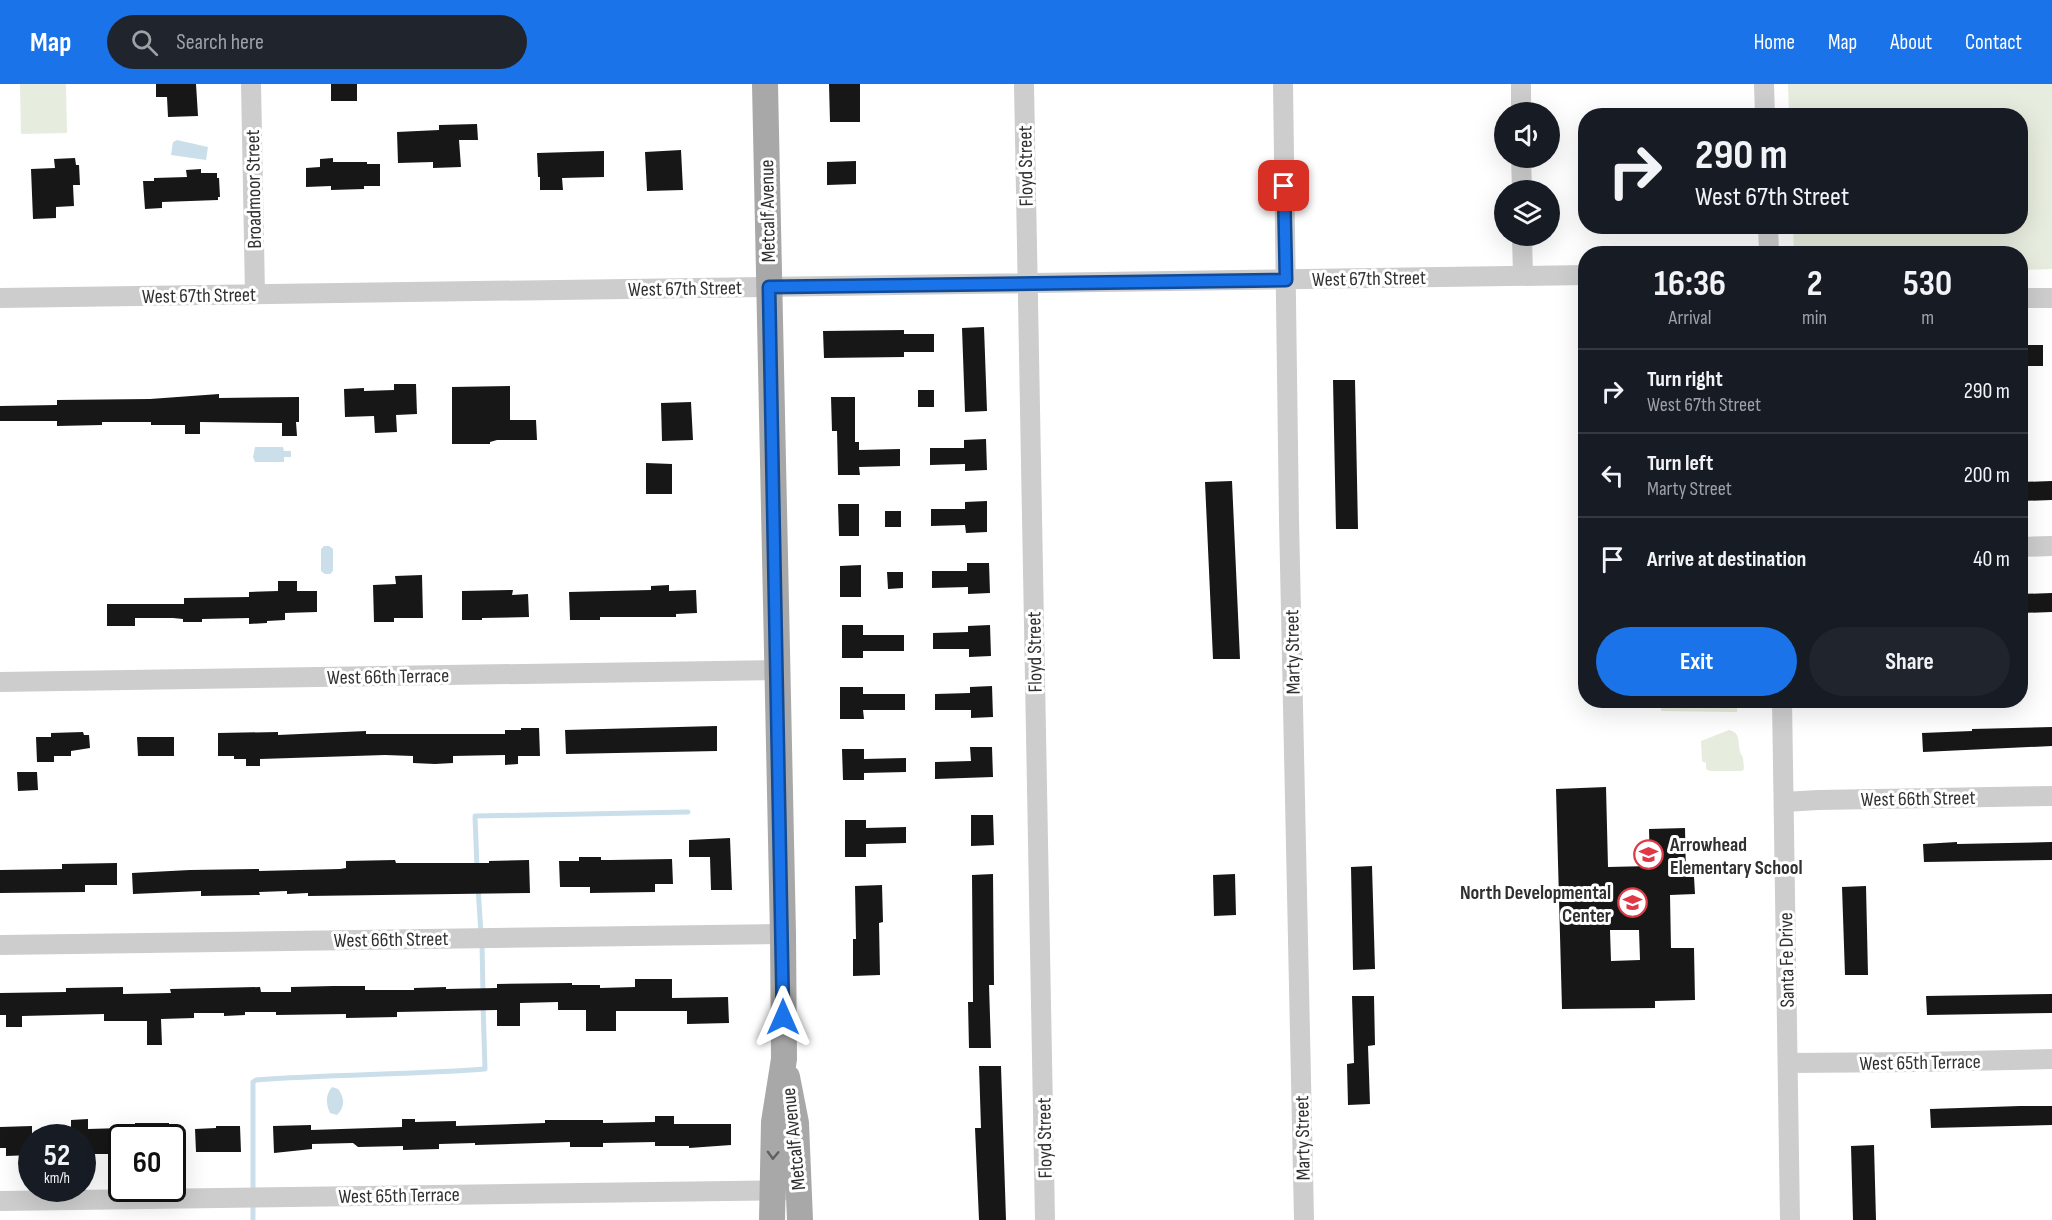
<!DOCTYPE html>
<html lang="en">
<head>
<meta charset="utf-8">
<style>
  :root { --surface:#171b24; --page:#20242c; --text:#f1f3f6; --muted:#9ea1a6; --line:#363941; --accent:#1a73e8 }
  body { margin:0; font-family:"Sofia Sans Condensed",sans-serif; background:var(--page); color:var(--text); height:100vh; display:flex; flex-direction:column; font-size:22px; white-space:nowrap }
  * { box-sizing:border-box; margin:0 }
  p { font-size:20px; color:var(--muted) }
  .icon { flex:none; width:33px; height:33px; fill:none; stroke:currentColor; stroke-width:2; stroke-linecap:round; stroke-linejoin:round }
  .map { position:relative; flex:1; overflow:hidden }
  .details { position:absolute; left:1578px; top:162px; width:450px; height:462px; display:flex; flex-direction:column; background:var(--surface); border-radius:24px; box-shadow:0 6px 24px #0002 }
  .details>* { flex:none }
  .guide { position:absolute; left:1578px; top:24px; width:450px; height:126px; border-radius:24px; box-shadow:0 6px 24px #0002; background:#171b24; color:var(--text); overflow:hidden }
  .buttons { position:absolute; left:1494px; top:18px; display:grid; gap:12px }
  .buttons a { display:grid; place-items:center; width:66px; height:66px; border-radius:50%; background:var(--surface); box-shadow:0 6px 24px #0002; font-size:30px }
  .speed { position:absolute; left:18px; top:1040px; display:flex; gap:12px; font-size:30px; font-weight:700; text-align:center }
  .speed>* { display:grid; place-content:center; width:78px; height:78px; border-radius:50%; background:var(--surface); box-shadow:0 6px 24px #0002; line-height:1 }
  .speed small { font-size:15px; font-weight:400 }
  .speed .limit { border:3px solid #111; border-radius:9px; background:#fff; color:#111 }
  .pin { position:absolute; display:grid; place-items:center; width:51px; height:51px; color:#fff; margin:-26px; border-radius:12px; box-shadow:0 3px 9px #0006 }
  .me { position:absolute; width:66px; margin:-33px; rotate:0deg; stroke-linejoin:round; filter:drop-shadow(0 0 4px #0008) }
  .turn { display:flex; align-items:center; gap:21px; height:126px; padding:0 18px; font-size:27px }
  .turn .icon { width:78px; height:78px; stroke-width:2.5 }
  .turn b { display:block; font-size:42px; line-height:51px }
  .eta { display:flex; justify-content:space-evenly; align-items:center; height:102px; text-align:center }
  .eta b { font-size:36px; font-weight:700; line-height:42px }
  .action { display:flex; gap:12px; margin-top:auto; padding:12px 18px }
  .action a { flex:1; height:69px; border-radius:36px; background:var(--accent); color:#fff; font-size:24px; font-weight:700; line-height:69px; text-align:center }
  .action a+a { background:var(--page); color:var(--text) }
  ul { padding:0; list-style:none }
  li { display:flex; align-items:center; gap:18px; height:84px; padding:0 18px; border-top:2px solid var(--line) }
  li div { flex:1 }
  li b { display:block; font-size:22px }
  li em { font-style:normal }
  header { display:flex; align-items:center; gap:36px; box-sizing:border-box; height:84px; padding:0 30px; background:var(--accent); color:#fff }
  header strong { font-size:28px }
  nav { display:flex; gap:33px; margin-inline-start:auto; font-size:21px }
  .search { width:420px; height:54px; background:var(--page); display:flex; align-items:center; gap:15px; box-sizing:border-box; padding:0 21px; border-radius:33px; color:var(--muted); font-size:22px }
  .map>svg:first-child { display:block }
  .green { fill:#e6ecde }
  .water { fill:#cbdfeb }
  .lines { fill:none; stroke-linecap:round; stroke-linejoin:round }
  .stream { stroke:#cbdfeb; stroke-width:5 }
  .building { fill:#171717; fill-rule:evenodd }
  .minor { stroke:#cdcdcd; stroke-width:20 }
  .major { stroke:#a8a8a8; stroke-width:26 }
  .oneway { stroke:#606060 }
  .route-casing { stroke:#114b97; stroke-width:15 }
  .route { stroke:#1a73e8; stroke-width:10 }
  .labels { text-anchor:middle; stroke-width:6; stroke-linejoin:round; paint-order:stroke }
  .street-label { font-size:20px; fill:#303030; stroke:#fff }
  .poi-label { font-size:20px; font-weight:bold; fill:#303030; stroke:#fff; text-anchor:start }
</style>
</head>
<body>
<header>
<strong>Map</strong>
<div class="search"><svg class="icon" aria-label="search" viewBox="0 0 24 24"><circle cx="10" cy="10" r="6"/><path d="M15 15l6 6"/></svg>Search here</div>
<nav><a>Home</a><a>Map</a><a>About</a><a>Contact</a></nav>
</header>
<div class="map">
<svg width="2052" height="1136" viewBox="0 0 2052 1136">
  <rect width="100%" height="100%" fill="#fff"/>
  <path class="green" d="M20 0H66L67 49 21 50Z
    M1788 0H2052V185L2021 186 2020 170 1794 169 1793 143 2020 142V32L1789 31Z
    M1661 617H1737V628L1661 627Z
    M1729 646C1744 649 1735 664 1743 673L1744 685 1742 687H1710L1706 685V679L1702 677 1701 657Z"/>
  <path class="water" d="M177 56 208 63 206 76 171 71 173 58Z
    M255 363H283L284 367H291V373H284V378H255L253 373Z
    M324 462H329L333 465V487L330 490H325L321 487V465Z
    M332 1003 338 1005C345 1014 345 1023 337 1031L330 1029C326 1021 325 1011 332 1003Z"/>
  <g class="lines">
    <path class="stream" d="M477 784 475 732 688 728
      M478 803 481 850
      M482 859 483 910
      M253 1136V998L256 996C332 990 408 991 485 985L483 919"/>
  </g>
  <path class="building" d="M156 0H196L198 32 168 33 167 13H156Z
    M331 0H357V17H331Z
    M829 0H860V38H830Z
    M477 40 478 56H459L461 83 433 84V78L398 79 397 48 439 46V41Z
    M681 66 683 106 647 107 645 68Z
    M604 67V93L562 94 563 106H540V93H538L537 69Z
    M75 74 76 81H79L80 101H73L74 122 56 123V134L33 135 31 85 55 84 54 75Z
    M333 74V78H367V80H380V102H364V105L331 106V102L306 103V84L320 83V75Z
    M856 77V100L827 101V78Z
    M201 85V89H217V94H219L220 113H218V116L162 118V124L145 125 143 97H154V94L187 93 186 86Z
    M984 243 987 327 965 328 962 244Z
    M904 246V250H934V268H904V273L824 274 823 247Z
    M2020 261H2043V282H2020Z
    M1333 296H1355L1358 445H1336Z
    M394 300H416L417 330 396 331 397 348 375 349 374 332 345 333 344 305 364 304V307L394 306Z
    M510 302V336H536L537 356H497L490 358V360H452V303Z
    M918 306H934V323H918Z
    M219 310V314L299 313V338H296L297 352H282V339L200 338V350H185V341H151V338H102V341L57 342V337H0V322L57 321V316L150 315Z
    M831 313H855V358H859V366L900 365V382L859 383 860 391H838L837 347H832Z
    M691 318 693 356 662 357 661 319Z
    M986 355 987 386 965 387V380L930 381V364H964V356Z
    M646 379 672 380V410H646Z
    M1232 397 1240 575H1213L1205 398Z
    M2052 397V416L2020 417V398Z
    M987 417V448L966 449 965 441 931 442V425H965V418Z
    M838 420H859V452H839Z
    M885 427H901V443H885Z
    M967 479H989L990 509 968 510V503L932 504V487H967Z
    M861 481V513H840V482Z
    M887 488H903V504L888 505Z
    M422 491 423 534H394V538H374L373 501 396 500 395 492Z
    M278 497H297V507H317V528L285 529V536L267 537V539L249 540V534L202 535V538H183V535L173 534H135V542H107V520H184V514L249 513V508L278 507Z
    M669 501V507L696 506 697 529 676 530V533H600V536H570L569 508 651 506V502Z
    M513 506 512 511 528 510 529 533 482 534V536H462V507Z
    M2052 509V528L2020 529V510Z
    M842 541H863V551H904V567H863V574H842Z
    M990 541 991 572 969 573V565H933V549L968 548V542Z
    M992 602 993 633 971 634V626H935V610L970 609V603Z
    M840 603H863V610H905V626H863L864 635H840Z
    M717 642V667L566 670 565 646Z
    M2052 643V662L1923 668 1922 649 1972 647V645Z
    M521 644H539L540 672H518V680L505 681V671L453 672V679L435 680 413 679V672L385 671 260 675V682H246V675H234V672H218V649L278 648V651L366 647V650H505V646H521Z
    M83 648 84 651H89L90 664 71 667V672H54V678H37L36 653H51V649Z
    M137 653H174V672H138Z
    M970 663H992L993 693 935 695V678L971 677Z
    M842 665H864V675L906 674V688L864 689V696H843Z
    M17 688H37L38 706 18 707Z
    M1606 703 1608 783 1650 782 1649 745 1685 744 1686 793H1694L1695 810 1670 811 1671 864H1694L1695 916 1655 917V924L1562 925 1556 705ZM1610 846H1639L1640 876 1611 877Z
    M971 731H993L994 761 971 762Z
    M845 736H866V744L906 743V759L866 760V773H845Z
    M730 754 732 806H711L710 773H689V756Z
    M1957 758V760L2052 758V776L1924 778 1923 760Z
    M579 773H601V776H610L672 775 673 800H655V808L590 809V803H560L559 777H579Z
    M395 776 396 779H489V777L529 776 530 809 308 812V809L287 810V807L259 808 260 811 201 812V807L133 810 132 789 190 786 259 785V787L340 785 346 784V777Z
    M117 779V801H85V808L0 809V786L62 785V780Z
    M1372 782 1375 885 1353 886 1351 783Z
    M993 790 994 901H989L991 964H969L968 918H973L972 791Z
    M1235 790 1236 831 1214 832 1213 791Z
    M882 801 883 838 879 839 880 891 853 892V855H856L855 802Z
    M1866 802 1868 891H1845L1842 803Z
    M635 895H672V914L728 913 729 939 687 940V927H616V947H586V926H558V918L520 919V942H497V926L397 928V933L346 934V930L276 931V928H245V931L224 932V929H194V934L161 935 162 961H147V937H104V930L22 932V943H6V931H0V909L66 908V904L123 903V910L171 909 170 905 260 903 261 908H291V903L333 902H365V906H414V904L446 903V905L497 904V900L572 899V901H600V904L635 903Z
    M2052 910V929L1927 931 1926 912Z
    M1352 912H1374L1375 961 1368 962 1370 1020 1348 1021 1347 980 1354 979Z
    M979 982H1001L1006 1136H979L975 1044H981Z
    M2020 1022H2052V1041L1931 1044 1930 1025Z
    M655 1032H674V1040H731V1061L689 1064V1062H655V1058L603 1059V1063H570V1058L475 1061V1059L439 1060V1065L403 1066V1062L358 1063 353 1059 312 1060V1065L274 1069 273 1042 311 1041V1046L402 1043V1035H415V1038L456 1037V1042L545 1039V1036H603V1039L655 1038Z
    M88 1035V1045L122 1044V1066H110V1070H82V1053H71V1036Z
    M135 1039H169V1053H135Z
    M32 1042V1071L6 1072V1064H0V1043Z
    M216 1042H240L241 1068H196L195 1045 216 1044Z
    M1874 1061 1876 1136H1853L1851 1062Z"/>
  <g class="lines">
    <path class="minor" d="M251 0 255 210
      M1024 0 1045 1136
      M1283 0 1289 435 1304 1136
      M1521 0V28
      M1764 0 1765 32
      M1521 74 1522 106
      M1768 142 1769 170
      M1522 152 1523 192
      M0 214 1586 191
      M2020 214H2052
      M2020 463 2052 462
      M0 598 776 586
      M1782 616 1790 1136
      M1784 718 1818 716 2052 712
      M0 861 783 850
      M1788 979 1920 978 2052 975
      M0 1117 799 1106"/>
    <path class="major" d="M765 0 783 850 784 975 774 1038 772 1136
      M787 993 796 1039 800 1136"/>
  </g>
  <defs><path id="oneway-chevron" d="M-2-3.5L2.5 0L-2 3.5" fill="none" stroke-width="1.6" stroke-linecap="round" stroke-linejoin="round" transform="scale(1.5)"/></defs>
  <use class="oneway" href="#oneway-chevron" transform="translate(773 1071) rotate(92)"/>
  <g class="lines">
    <defs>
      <path id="route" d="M783 933 769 203 1286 196 1284 102"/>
    </defs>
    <use href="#route" class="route-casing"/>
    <use href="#route" class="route"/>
  </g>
  <defs>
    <symbol id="school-ring" viewBox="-11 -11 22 22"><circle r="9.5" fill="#fff" stroke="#e03846" stroke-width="1.5"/><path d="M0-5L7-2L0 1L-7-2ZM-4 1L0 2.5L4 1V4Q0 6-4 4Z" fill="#e03846"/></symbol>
  </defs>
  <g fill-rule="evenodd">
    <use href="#school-ring" x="1632" y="754" width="33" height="33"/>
    <use href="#school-ring" x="1616" y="802" width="33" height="33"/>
  </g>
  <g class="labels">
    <g class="street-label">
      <text transform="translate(1025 82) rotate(-91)" y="7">Floyd Street</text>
      <text transform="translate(253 105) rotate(-91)" y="7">Broadmoor Street</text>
      <text transform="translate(767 127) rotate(-91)" y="7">Metcalf Avenue</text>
      <text transform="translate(1369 194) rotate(-1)" y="7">West 67th Street</text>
      <text transform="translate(685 204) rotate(-1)" y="7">West 67th Street</text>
      <text transform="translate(199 211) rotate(-1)" y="7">West 67th Street</text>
      <text transform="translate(1034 568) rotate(-91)" y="7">Floyd Street</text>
      <text transform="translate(1292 568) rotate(-91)" y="7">Marty Street</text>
      <text transform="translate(388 592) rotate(-1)" y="7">West 66th Terrace</text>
      <text transform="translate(1918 714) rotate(-1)" y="7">West 66th Street</text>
      <text transform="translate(391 855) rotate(-1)" y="7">West 66th Street</text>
      <text transform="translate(1786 876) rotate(-91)" y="7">Santa Fe Drive</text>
      <text transform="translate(1920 978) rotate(-1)" y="7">West 65th Terrace</text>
      <text transform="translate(1044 1054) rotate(-91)" y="7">Floyd Street</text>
      <text transform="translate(1302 1054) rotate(-91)" y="7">Marty Street</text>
      <text transform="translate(793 1055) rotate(-96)" y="7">Metcalf Avenue</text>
      <text transform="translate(399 1111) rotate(-1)" y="7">West 65th Terrace</text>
    </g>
    <g class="poi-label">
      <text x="1670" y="767">Arrowhead<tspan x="1670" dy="23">Elementary School</tspan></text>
      <text x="1611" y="815" text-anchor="end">North Developmental<tspan x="1611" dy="23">Center</tspan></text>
    </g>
  </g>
</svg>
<div class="buttons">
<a><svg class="icon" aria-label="sound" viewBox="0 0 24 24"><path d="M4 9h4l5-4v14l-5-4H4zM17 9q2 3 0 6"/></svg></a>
<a><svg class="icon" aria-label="layers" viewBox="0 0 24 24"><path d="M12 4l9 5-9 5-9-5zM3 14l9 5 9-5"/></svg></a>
</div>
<div class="speed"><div>52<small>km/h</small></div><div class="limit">60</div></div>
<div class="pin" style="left:1284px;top:102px;background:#d93025"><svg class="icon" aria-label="arrive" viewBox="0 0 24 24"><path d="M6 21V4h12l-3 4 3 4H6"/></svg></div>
<svg class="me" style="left:783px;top:933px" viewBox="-20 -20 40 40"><path d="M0-17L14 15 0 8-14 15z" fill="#1a73e8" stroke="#fff" stroke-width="4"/></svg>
<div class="guide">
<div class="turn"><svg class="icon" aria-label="right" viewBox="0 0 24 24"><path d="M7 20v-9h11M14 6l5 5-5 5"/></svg><div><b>290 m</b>West 67th Street</div></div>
</div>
<section class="details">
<div class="eta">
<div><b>16:36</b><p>Arrival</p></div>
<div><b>2</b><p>min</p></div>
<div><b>530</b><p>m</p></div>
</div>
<ul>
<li><svg class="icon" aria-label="right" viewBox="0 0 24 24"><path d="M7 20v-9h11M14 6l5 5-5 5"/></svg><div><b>Turn right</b><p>West 67th Street</p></div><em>290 m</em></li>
<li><svg class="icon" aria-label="left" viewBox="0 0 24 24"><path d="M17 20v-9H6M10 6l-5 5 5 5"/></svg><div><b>Turn left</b><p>Marty Street</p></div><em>200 m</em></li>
<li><svg class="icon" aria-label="arrive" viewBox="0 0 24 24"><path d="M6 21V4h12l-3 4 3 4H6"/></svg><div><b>Arrive at destination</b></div><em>40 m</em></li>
</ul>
<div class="action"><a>Exit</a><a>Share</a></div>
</section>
</div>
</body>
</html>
